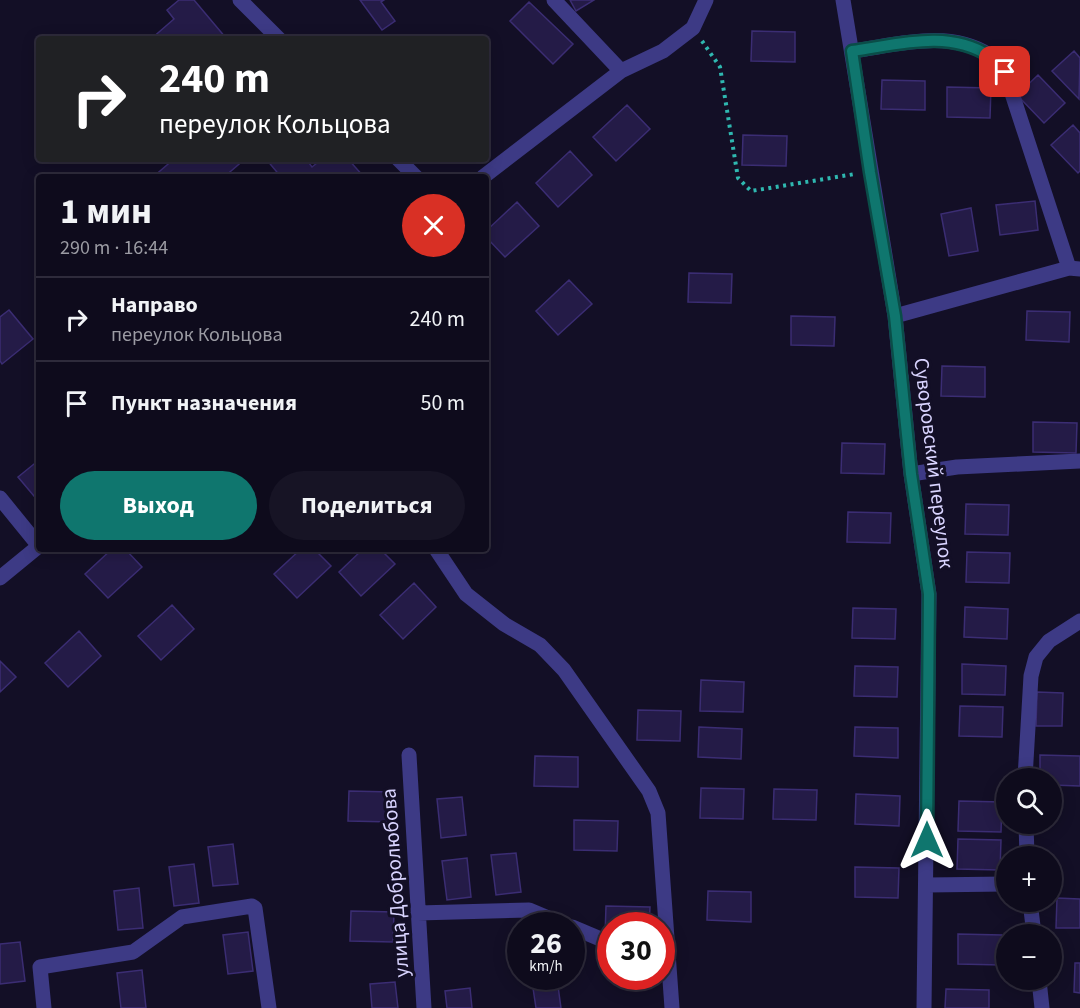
<!DOCTYPE html>
<html lang="ru">
<head>
<meta charset="utf-8">
<style>
  :root { --surface:#0e0b1c; --page:#171425; --text:#f1f3f6; --muted:#9b9ba3; --line:#2e2b3b; --accent:#0f766e }
  body { margin:0; font-family:"Source Sans 3",sans-serif; background:var(--page); color:var(--text); height:100vh; display:flex; flex-direction:column; font-size:22px; white-space:nowrap }
  * { box-sizing:border-box; margin:0 }
  p { font-size:20px; color:var(--muted) }
  .icon { flex:none; width:33px; height:33px; fill:none; stroke:currentColor; stroke-width:2; stroke-linecap:round; stroke-linejoin:round }
  .map { position:relative; flex:1; overflow:hidden }
  .sheet { position:absolute; left:36px; top:174px; width:453px; height:378px; display:flex; flex-direction:column; background:var(--surface); border-radius:6px; box-shadow:0 3px 15px #0003,0 0 0 2px var(--line) }
  .sheet>* { flex:none }
  .hud { position:absolute; left:36px; top:36px; width:453px; height:126px; border-radius:6px; box-shadow:0 3px 15px #0003,0 0 0 2px var(--line); background:#202124; color:#fff; overflow:hidden }
  .tools { position:absolute; left:996px; top:768px; display:grid; gap:12px }
  .tools a { display:grid; place-items:center; width:66px; height:66px; border-radius:50%; background:var(--surface); box-shadow:0 3px 15px #0003,0 0 0 2px var(--line); font-size:30px }
  .speed { position:absolute; left:507px; top:912px; display:flex; gap:12px; font-size:30px; font-weight:700; text-align:center }
  .speed>* { display:grid; place-content:center; width:78px; height:78px; border-radius:50%; background:var(--surface); box-shadow:0 3px 15px #0003,0 0 0 2px var(--line); line-height:1 }
  .speed small { font-size:15px; font-weight:400 }
  .speed .limit { border:9px solid #d22; background:#fff; color:#111 }
  .pin { position:absolute; display:grid; place-items:center; width:51px; height:51px; color:#fff; margin:-26px; border-radius:12px; box-shadow:0 3px 9px #0006 }
  .me { position:absolute; width:66px; margin:-33px; rotate:0deg; stroke-linejoin:round; filter:drop-shadow(0 0 4px #0008) }
  .turn { display:flex; align-items:center; gap:21px; height:126px; padding:0 24px; font-size:27px }
  .turn .icon { width:78px; height:78px; stroke-width:2.5 }
  .turn b { display:block; font-size:42px; line-height:51px }
  .round { display:grid; place-items:center; flex:none; width:63px; height:63px; border-radius:32px; background:var(--page) }
  .summary { display:flex; align-items:center; justify-content:space-between; height:102px; padding:0 24px }
  h1 { font-size:36px; font-weight:700; line-height:45px }
  .cta { display:flex; gap:12px; margin-top:auto; padding:12px 24px }
  .cta a { flex:1; height:69px; border-radius:36px; background:var(--accent); color:#fff; font-size:24px; font-weight:700; line-height:69px; text-align:center }
  .cta a+a { background:var(--page); color:var(--text) }
  ul { padding:0; list-style:none }
  li { display:flex; align-items:center; gap:18px; height:84px; padding:0 24px; border-top:2px solid var(--line) }
  li div { flex:1 }
  li b { display:block; font-size:22px }
  li em { font-style:normal }
  .map>svg:first-child { display:block }
  .building { fill:#241b47; stroke:#3b2d73; stroke-width:1.5 }
  .lines { fill:none; stroke-linecap:round; stroke-linejoin:round }
  .path { stroke:#2fb8b0; stroke-width:4; stroke-dasharray:3 4.5; stroke-linecap:butt }
  .minor { stroke:#3d3a85; stroke-width:15 }
  .route-casing { stroke:#0a4d48; stroke-width:15 }
  .route { stroke:#0f766e; stroke-width:10 }
  .labels { text-anchor:middle; stroke-width:6; stroke-linejoin:round; paint-order:stroke }
  .street-label { font-size:21px; fill:#d9d4ff; stroke:#130f26 }
</style>
</head>
<body>
<div class="map">
<svg width="1080" height="1008" viewBox="0 0 1080 1008">
  <rect width="100%" height="100%" fill="#130f26"/>
  <path class="building" d="M179 0H194L226 38 151 39 174 19 167 10Z
    M360 0H384L381 2 395 21 382 30Z
    M570 0H594L576 11Z
    M529 2 573 44 553 64 510 21Z
    M752 31 795 32V62L751 61Z
    M1074 51 1080 58 1079 99 1052 71Z
    M1038 75 1065 103 1044 123 1017 95Z
    M882 80 925 81V110L881 109Z
    M947 87 991 88 990 118 947 117Z
    M627 105 650 129 616 161 593 137Z
    M1073 125 1080 133V171L1078 173 1051 145Z
    M743 135 787 136 786 166 742 165Z
    M570 151 592 175 558 207 536 183Z
    M174 159H245L224 177H153Z
    M266 159H306L312 167 322 159H348L364 177H281Z
    M1035 201 1038 230 1000 235 996 205Z
    M517 202 539 226 505 257 486 237V231Z
    M971 208 978 251 949 256 941 214Z
    M689 273 732 274 731 303 688 302Z
    M569 280 592 304 558 335 536 311Z
    M9 310 33 339 2 364 0 361V317Z
    M1027 311 1070 312 1069 342 1026 340Z
    M791 316 835 317 834 346 791 345Z
    M942 366 985 367V397L941 396Z
    M1033 422 1077 423 1076 453 1033 452Z
    M842 443 885 444 884 474 841 473Z
    M39 460V502L18 477Z
    M966 504 1009 505 1008 535 965 534Z
    M848 512 891 513 890 543 847 542Z
    M112 549H125L142 567 108 598 85 574Z
    M301 549H314L331 566 297 598 274 574Z
    M363 549H380L395 564 361 596 339 572Z
    M967 552 1010 553 1009 583 966 582Z
    M414 583 436 607 403 639 380 615Z
    M172 605 194 629 161 660 138 636Z
    M965 607 1008 609 1007 639 964 637Z
    M853 608 896 609 895 639 852 638Z
    M79 631 101 656 68 687 45 663Z
    M0 661 16 677 0 692Z
    M962 664 1006 666 1005 695 962 694Z
    M855 666 898 667 897 697 854 696Z
    M701 680 744 682 743 712 700 711Z
    M1037 692 1063 693 1062 726H1036Z
    M960 706 1003 707 1002 737 959 736Z
    M638 710 681 711 680 741 637 740Z
    M699 727 742 729 741 759 698 757Z
    M855 727 898 728V758L854 756Z
    M1040 755 1080 756V786L1052 785V778H1040Z
    M535 756 578 757V787L534 786Z
    M701 788 744 789 743 819 700 818Z
    M774 789 817 790 816 820 773 819Z
    M349 791 392 792V822L348 821Z
    M856 794 900 796 899 826 855 824Z
    M462 797 466 835 441 838 437 799Z
    M959 801 1002 802 1001 832 958 831Z
    M574 820 618 821 617 851 574 850Z
    M958 839 1001 840 1000 870 957 869Z
    M233 844 238 884 213 886 208 847Z
    M516 853 521 892 496 895 491 855Z
    M467 858 471 897 447 900 442 861Z
    M194 864 199 903 174 906 169 867Z
    M855 867 899 868 898 898 855 897Z
    M139 888 143 928 118 930 114 891Z
    M708 891 751 892V922L707 920Z
    M1057 898 1080 899V928H1056Z
    M606 906 650 907 649 926H610V936H605Z
    M351 911 394 912 393 942 350 941Z
    M248 932 253 971 228 974 223 935Z
    M958 934 1002 935 1001 965 958 964Z
    M20 942 25 981 0 984V944Z
    M1075 963H1080V993L1074 992Z
    M142 970 146 1008H121L117 973Z
    M395 982 398 1008H372L370 984Z
    M558 986 561 1008H536L533 988Z
    M470 988 472 1008H447L445 991Z
    M946 989 989 990V1008H945Z"/>
  <g class="lines">
    <path class="path" d="M702 41 720 67 738 178 751 191 855 174"/>
    <path class="minor" d="M240 0 279 39
      M554 0 621 71
      M843 0 895 316 911 474 929 594 924 1008
      M852 51C897 45 948 29 989 55 996 59 1000 67 1005 72L1069 268
      M398 159 416 177
      M483 177 621 71 663 51 693 28 706 0
      M895 316 1069 268 1080 269
      M911 474 957 467 1080 461
      M0 498 39 546 0 578
      M436 549 466 594 504 624 540 645 564 670 649 791 658 813 672 1008
      M409 755 424 1008
      M1025 778 1031 676 1036 657 1049 641 1080 621
      M1026 824 1027 856
      M927 885 1006 884
      M1030 902 1034 934
      M418 913 529 910 567 926
      M572 927 610 943
      M1039 980 1042 1008
      M44 1008 40 967 133 952 182 917 252 906 255 908 269 1008"/>
  </g>
  <g class="lines">
    <defs>
      <path id="route" d="M927 840 929 594 911 474 895 316 870 172 852 51C897 45 948 29 989 56 996 60 1000 67 1005 72"/>
    </defs>
    <use href="#route" class="route-casing"/>
    <use href="#route" class="route"/>
  </g>
  <g class="labels">
    <g class="street-label">
      <text transform="translate(934 463) rotate(83)" y="7">Суворовский переулок</text>
      <text transform="translate(395 883) rotate(-94)" y="7">улица Добролюбова</text>
    </g>
  </g>
</svg>
<div class="tools">
<a><svg class="icon" aria-label="search" viewBox="0 0 24 24"><circle cx="10" cy="10" r="6"/><path d="M15 15l6 6"/></svg></a>
<a>+</a>
<a>−</a>
</div>
<div class="speed"><div>26<small>km/h</small></div><div class="limit">30</div></div>
<div class="pin" style="left:1005px;top:72px;background:#d93025"><svg class="icon" aria-label="arrive" viewBox="0 0 24 24"><path d="M6 21V4h12l-3 4 3 4H6"/></svg></div>
<svg class="me" style="left:927px;top:840px" viewBox="-20 -20 40 40"><path d="M0-17L14 15 0 8-14 15z" fill="#0f766e" stroke="#fff" stroke-width="4"/></svg>
<div class="hud">
<div class="turn"><svg class="icon" aria-label="right" viewBox="0 0 24 24"><path d="M7 20v-9h11M14 6l5 5-5 5"/></svg><div><b>240 m</b>переулок Кольцова</div></div>
</div>
<section class="sheet">
<div class="summary"><div><h1>1 мин</h1><p>290 m · 16:44</p></div><a class="round" style="background:#d93025;color:#fff"><svg class="icon" aria-label="close" viewBox="0 0 24 24"><path d="M6 6l12 12M18 6L6 18"/></svg></a></div>
<ul>
<li><svg class="icon" aria-label="right" viewBox="0 0 24 24"><path d="M7 20v-9h11M14 6l5 5-5 5"/></svg><div><b>Направо</b><p>переулок Кольцова</p></div><em>240 m</em></li>
<li><svg class="icon" aria-label="arrive" viewBox="0 0 24 24"><path d="M6 21V4h12l-3 4 3 4H6"/></svg><div><b>Пункт назначения</b></div><em>50 m</em></li>
</ul>
<div class="cta"><a>Выход</a><a>Поделиться</a></div>
</section>
</div>
</body>
</html>
